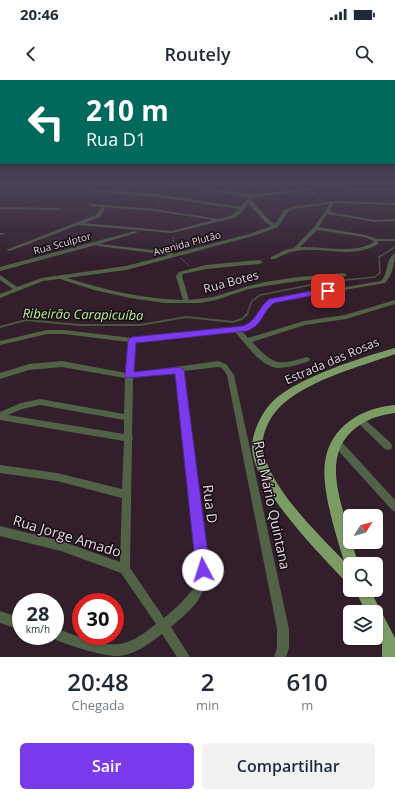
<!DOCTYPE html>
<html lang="pt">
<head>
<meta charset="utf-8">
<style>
  :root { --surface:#fff; --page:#f2f2f3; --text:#1f2937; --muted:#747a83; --accent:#7c3aed }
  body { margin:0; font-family:"Open Sans",sans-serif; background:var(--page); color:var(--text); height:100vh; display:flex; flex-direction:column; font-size:15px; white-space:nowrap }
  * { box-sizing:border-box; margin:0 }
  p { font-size:13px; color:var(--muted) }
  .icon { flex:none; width:22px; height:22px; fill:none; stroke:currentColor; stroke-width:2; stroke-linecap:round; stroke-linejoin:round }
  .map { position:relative; height:577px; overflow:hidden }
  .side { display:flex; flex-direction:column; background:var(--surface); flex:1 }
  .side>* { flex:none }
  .hud { position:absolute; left:0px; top:0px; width:395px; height:84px; box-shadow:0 1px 3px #0004; background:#00695c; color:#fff; overflow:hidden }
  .needle { width:26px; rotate:53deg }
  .buttons { position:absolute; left:343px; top:429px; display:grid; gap:8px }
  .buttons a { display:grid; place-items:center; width:40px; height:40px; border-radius:6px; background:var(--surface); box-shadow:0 1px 3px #0004; font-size:20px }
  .speed { position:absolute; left:12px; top:513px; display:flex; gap:8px; font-size:20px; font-weight:700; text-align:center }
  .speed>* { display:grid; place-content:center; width:52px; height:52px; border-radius:50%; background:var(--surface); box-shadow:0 1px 3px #0004; line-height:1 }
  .speed small { font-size:10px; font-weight:400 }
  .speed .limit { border:6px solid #d22; background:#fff; color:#111 }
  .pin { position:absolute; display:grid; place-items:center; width:34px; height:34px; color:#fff; margin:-17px; border-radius:8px; box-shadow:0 2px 6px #0006 }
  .me { position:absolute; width:44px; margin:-22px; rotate:355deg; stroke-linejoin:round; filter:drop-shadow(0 0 3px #0008) }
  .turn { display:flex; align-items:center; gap:14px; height:84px; padding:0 20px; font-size:18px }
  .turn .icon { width:52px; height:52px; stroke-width:2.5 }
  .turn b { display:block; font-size:28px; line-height:34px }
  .eta { display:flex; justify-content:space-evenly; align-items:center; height:68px; text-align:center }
  .eta b { font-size:24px; font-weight:600; line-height:28px }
  .action { display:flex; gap:8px; margin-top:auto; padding:8px 20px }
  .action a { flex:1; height:46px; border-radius:6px; background:var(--accent); color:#fff; font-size:16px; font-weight:600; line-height:46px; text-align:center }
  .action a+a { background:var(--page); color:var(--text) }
  .status { display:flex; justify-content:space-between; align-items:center; height:28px; padding:0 20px; background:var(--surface); direction:ltr }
  .status svg { height:11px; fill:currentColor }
  header { display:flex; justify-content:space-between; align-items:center; height:52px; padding:0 20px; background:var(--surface); font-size:18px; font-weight:600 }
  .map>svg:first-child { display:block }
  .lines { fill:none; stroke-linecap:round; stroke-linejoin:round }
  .stream-far1 { stroke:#4c5544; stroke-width:1.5 }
  .stream { stroke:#4c5544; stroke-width:2 }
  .path { stroke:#6f5e69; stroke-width:1; stroke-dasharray:2 1; stroke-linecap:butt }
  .minor { fill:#516247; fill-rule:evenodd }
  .major { fill:#7b9d65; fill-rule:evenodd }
  .route { fill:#7c3aed; stroke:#51269a }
  .labels { text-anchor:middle; stroke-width:3; stroke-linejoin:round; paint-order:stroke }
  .far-street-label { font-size:10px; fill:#e6d9e1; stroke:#150c12 }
  .street-label { font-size:12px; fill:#e6d9e1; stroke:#150c12 }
  .water-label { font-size:13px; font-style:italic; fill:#bcf497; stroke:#150c12 }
  .near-street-label { font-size:14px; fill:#e6d9e1; stroke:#150c12 }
</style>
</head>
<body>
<div class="status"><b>20:46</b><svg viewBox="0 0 49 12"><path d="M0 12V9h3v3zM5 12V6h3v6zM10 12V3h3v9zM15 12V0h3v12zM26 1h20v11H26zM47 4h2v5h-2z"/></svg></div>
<header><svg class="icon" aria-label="back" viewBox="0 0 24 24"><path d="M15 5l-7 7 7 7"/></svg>Routely<svg class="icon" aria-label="search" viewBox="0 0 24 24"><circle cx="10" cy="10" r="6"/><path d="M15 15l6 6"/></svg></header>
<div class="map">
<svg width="395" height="577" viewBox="0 0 395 577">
  <rect width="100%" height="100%" fill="#331f2c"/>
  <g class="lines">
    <path class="stream-far1" d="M247 234 252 221 260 215 326 202 375 197 380 193 379 177 395 167"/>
    <path class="stream" d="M0 247 26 240 79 245H140L186 237 233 242 242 239 248 233"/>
    <path class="path" d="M128 104V108
      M312 113 320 120
      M386 113 392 119
      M195 117 199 112
      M156 126 160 120
      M173 157 175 169
      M181 178 189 186"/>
    <path class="minor" d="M171 104H184L252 115 325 106 326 104H330L329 106 369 109 395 108V110L369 111 327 108 253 117 251 120 270 141 275 144 284 130 292 127 333 121 395 123V125L334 123 329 132 375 140 395 139V141L375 142 327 134 319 147 365 155 377 159H395V161H378V164C352 180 322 166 295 171 288 172 281 176 275 179H271V177L285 170 294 168 314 147 330 124 293 129 288 132 278 147 253 156 126 190 67 198C105 210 143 219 183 220L176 196 179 192 206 185 260 180 263 182 260 184 206 189 183 194 182 196 189 220 213 217 245 207 265 202 299 197 344 193 347 195 346 196 299 201 265 206 249 209 216 220 200 223H165L130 218 94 210 60 199 43 201 0 218V214L13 209 0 200V195L17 207 42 198 126 186 169 175 98 166 96 165 0 191V187L135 151 139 152 99 164 171 172 173 174 249 154 272 146 266 143 248 123 240 134 234 138 172 153 78 145 10 171 6 170 96 135 102 127 90 126V124H91L154 129 219 139 230 136 239 129 150 116 93 112V110H94L150 113 241 127 249 117ZM106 127 154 131 213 140 172 151 84 143 100 137ZM317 150 364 157 374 161V162C352 175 324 166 300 167Z
      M214 104H232L210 107 208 106Z
      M0 127 58 128 60 129 58 130 0 129Z
      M0 153H4V154L0 155Z
      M395 173C395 183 392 196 385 203L274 222C260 232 261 248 242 251L248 258 304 241 345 235 395 220V224L346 239 305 245 252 262C274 285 276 286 307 277L310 279 309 281C300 284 289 288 278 288 260 286 246 264 235 252L135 262 133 293 218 281 226 284 234 295 289 549V568L286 577H274L277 568V549L227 295 222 288 218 287 183 291 208 490C205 519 192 529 171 547L190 577H177L162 554C150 563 136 574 120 576 102 577 69 565 51 558L50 556H55V548C75 555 107 570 127 562 137 559 147 551 156 544L121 493 61 471 0 456V446L61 461 120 482 122 418 57 401 0 393V385L57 393 122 409 124 361 0 340V332L21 323 40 319 124 334 125 298 62 287 29 290 0 299V293L29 284 62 281 126 293 129 262 64 254H47L0 265V261L47 250H64L132 258 243 247C256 241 258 227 270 220L381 201C389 193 385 179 395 173ZM176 292 198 490 195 507 180 524 164 538 130 488 132 361 133 358 132 356 133 298ZM40 325 124 340V354L8 335 22 329Z
      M359 336 362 337 391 363 392 366 391 369 388 370 385 369 356 341 355 339 356 337Z
      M337 359 340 360 395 420V432L392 430 334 366 333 363 334 360Z
      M0 531 21 538V550L0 543Z"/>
    <path class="major" d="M395 268V274C359 287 314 298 284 323 272 333 261 352 263 368 267 405 319 455 344 481 336 455 321 408 325 382 330 346 362 328 395 325V333C378 335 364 340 351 352 327 375 337 410 345 438 347 446 350 454 350 462H351L359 484H350V503L345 501C318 472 254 408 252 368 252 352 262 332 273 321 297 298 362 277 395 268Z
      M355 510H370L395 558V577H382V563L376 551V532H366Z"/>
  </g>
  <linearGradient id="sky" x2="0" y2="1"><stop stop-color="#1c1118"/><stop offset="0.56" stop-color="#4a4256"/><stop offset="1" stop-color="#4a4256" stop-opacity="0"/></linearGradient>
  <rect width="395" height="185" fill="url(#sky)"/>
  <path class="route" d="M328 208 330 209V212L274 223C261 233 264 244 247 251L136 263 134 292 179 287 184 290 210 490 208 494 203 496 198 494 196 490 175 294 126 298 125 296 128 260 132 257 243 246C258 240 257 229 269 219Z"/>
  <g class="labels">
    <g class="far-street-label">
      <text transform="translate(62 163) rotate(-15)" y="4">Rua Sculptor</text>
      <text transform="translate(187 163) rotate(-15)" y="4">Avenida Plutão</text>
    </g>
    <g class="street-label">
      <text transform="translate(231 202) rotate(-15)" y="4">Rua Botes</text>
      <text transform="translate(332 281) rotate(-23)" y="4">Estrada das Rosas</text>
    </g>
    <g class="water-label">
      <text transform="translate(83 234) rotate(1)" y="5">Ribeirão Carapicuíba</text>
    </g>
    <g class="near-street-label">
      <text transform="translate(210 424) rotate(83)" y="5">Rua D</text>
      <text transform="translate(272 425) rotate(78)" y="5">Rua Mário Quintana</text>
      <text transform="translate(67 456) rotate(17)" y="5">Rua Jorge Amado</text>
    </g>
  </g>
</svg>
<div class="buttons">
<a><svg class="needle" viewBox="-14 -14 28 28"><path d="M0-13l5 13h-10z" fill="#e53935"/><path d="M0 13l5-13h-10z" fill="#747a83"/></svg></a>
<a><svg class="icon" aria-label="search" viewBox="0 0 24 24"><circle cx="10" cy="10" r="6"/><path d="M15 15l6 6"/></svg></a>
<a><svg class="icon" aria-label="layers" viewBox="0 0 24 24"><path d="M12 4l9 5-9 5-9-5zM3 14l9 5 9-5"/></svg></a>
</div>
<div class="speed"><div>28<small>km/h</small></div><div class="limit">30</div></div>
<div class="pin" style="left:328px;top:211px;background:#d93025"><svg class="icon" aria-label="arrive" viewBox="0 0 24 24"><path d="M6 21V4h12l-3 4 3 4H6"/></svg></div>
<svg class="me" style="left:203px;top:490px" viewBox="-20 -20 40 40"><circle r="19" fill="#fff"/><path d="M0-13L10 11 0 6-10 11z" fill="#7c3aed"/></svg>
<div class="hud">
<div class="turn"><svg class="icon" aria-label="left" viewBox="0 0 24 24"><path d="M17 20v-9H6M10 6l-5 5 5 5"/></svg><div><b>210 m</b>Rua D1</div></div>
</div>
</div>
<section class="side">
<div class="eta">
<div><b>20:48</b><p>Chegada</p></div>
<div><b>2</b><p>min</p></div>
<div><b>610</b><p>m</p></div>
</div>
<div class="action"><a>Sair</a><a>Compartilhar</a></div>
</section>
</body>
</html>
